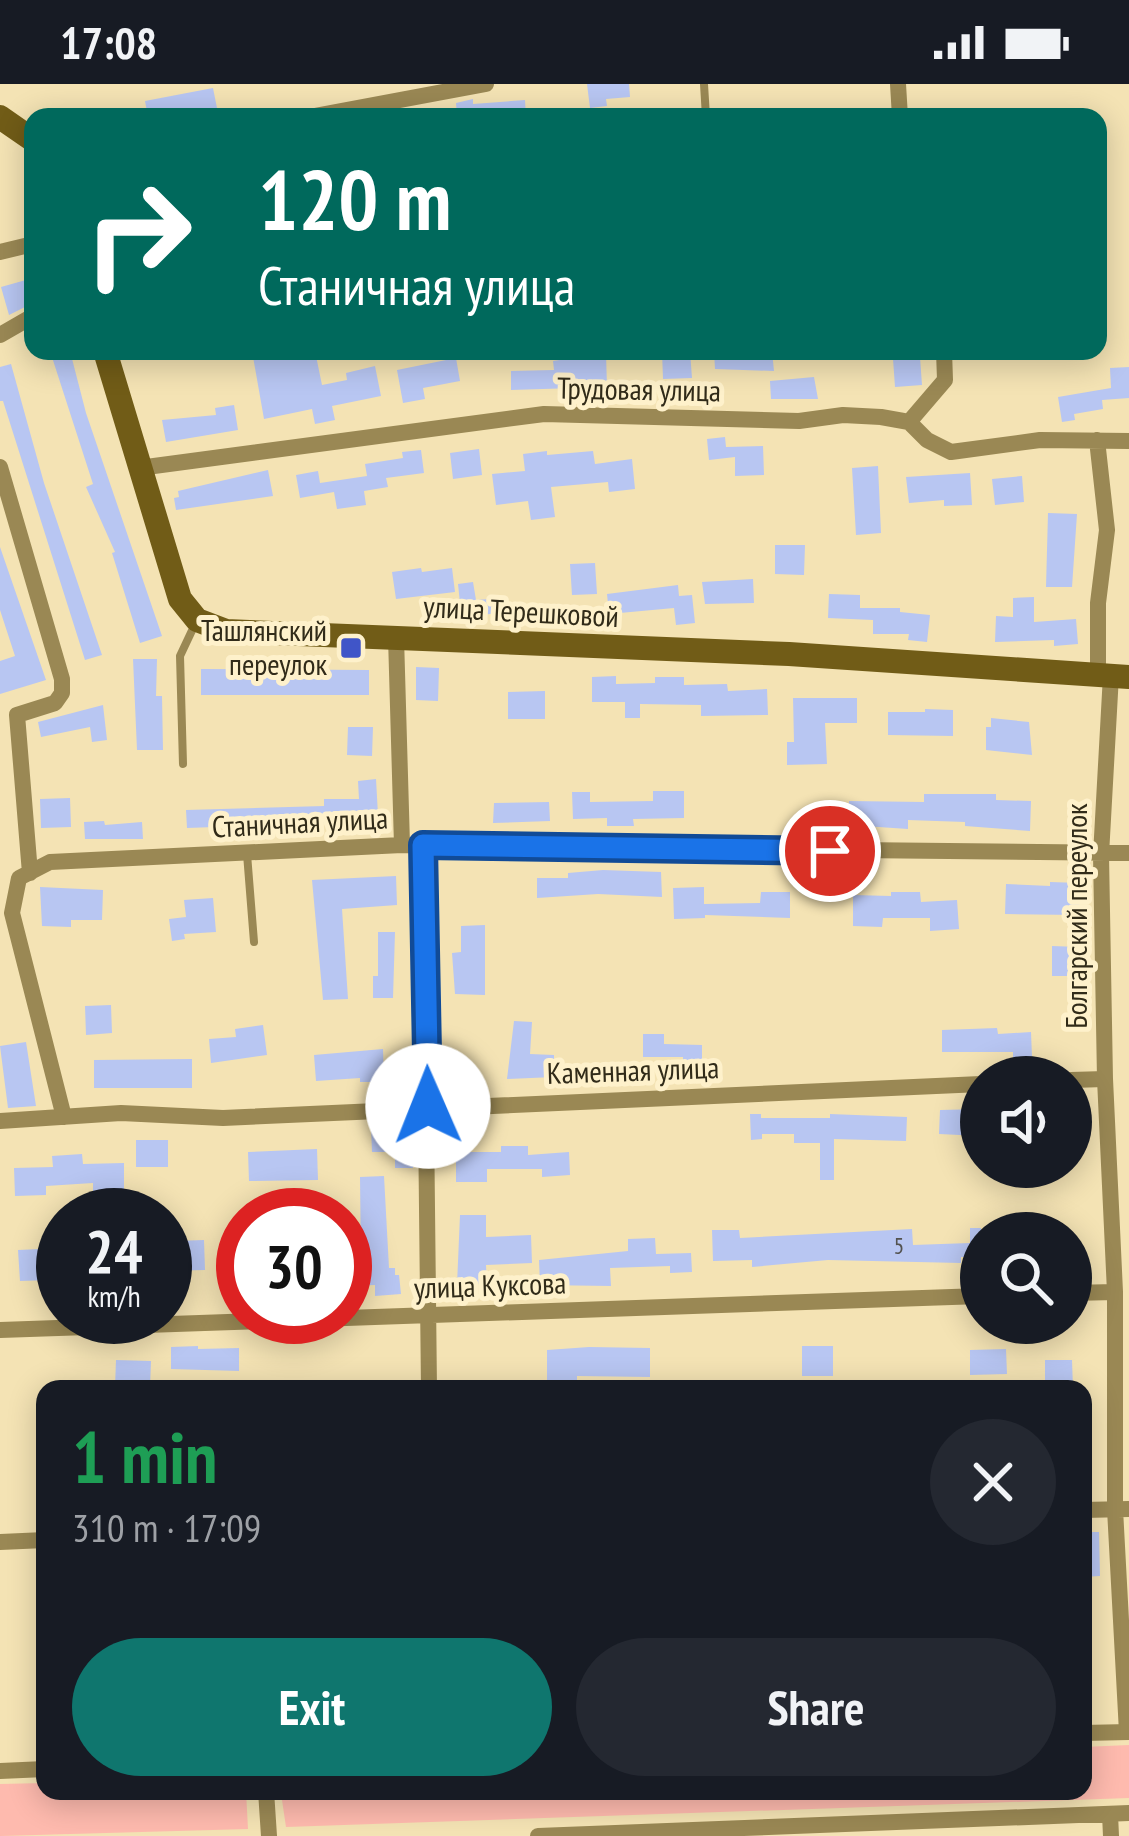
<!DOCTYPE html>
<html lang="en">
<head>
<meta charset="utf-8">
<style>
  :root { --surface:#171b24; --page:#242831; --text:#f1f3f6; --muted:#9ea1a6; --accent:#0f766e }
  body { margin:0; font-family:"PT Sans Narrow",sans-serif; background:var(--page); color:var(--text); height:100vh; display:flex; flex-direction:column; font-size:45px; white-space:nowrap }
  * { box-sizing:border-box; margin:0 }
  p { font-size:39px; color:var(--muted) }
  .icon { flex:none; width:66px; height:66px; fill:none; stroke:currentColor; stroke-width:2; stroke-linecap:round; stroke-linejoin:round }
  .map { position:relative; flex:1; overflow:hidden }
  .panel { position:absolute; left:36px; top:1296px; width:1056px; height:420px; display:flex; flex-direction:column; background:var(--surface); border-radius:24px; box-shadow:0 6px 30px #0003 }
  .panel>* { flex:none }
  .hud { position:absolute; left:24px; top:24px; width:1083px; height:252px; border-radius:24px; box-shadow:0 6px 30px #0003; background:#00695c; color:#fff; overflow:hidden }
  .tools { position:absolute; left:960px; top:972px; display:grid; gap:24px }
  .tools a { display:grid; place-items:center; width:132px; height:132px; border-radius:50%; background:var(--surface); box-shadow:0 6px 30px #0003; font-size:60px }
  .speed { position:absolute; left:36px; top:1104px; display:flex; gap:24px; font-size:60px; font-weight:700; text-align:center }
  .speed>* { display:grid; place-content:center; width:156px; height:156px; border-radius:50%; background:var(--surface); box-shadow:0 6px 30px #0003; line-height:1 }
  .speed small { font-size:30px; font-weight:400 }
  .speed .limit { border:18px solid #d22; background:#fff; color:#111 }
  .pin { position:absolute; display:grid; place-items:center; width:102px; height:102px; color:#fff; margin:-51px; border:6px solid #fff; border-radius:50%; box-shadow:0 3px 12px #0007 }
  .me { position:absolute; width:132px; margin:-66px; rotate:359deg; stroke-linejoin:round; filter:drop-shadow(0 0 9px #0008) }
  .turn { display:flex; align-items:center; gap:42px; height:252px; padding:0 36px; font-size:54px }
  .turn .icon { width:156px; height:156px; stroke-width:2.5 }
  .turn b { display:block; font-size:84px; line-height:102px }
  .round { display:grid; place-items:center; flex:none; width:126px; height:126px; border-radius:63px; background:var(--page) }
  .headline { display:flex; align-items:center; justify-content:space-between; height:204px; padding:0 36px }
  h1 { font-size:72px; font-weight:700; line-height:90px; color:#1e9e55 }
  .cta { display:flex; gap:24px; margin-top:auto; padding:24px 36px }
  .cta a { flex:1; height:138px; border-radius:72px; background:var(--accent); color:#fff; font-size:48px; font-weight:700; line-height:138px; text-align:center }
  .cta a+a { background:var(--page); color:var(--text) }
  .status { display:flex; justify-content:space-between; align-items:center; height:84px; padding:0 60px; background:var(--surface); direction:ltr }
  .status svg { height:33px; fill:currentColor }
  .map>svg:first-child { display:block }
  .green { fill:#febaae }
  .building { fill:#b8c6f2 }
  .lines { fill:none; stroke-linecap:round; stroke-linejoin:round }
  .lane { stroke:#9a8854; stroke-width:8 }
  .street { stroke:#9a8854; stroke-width:16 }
  .secondary { stroke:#715c17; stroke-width:24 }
  .route-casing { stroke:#114b97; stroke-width:30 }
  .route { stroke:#1a73e8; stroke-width:21 }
  .poi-dot { fill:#4055c8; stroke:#fef1cb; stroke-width:4.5 }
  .labels { text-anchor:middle; stroke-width:10; stroke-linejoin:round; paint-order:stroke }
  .number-label { font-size:24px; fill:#53524f }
  .street-label { font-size:30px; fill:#312b19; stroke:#fef1cb }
  .poi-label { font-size:30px; fill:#312b19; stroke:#fef1cb; text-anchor:end }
</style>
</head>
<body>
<div class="status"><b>17:08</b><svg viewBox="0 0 49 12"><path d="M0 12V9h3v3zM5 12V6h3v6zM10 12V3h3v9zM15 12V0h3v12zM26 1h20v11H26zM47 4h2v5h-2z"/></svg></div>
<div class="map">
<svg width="1129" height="1752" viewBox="0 0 1129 1752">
  <rect width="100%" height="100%" fill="#f4e3b4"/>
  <path class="green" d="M1129 1661V1714L286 1743 282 1716 295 1707H1083V1663Z
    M45 1699V1707H246L248 1745 0 1752V1700Z"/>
  <path class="building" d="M587 0H629L630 13 606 15 607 22 590 24Z
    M213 4 218 29 148 33 145 17Z
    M473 15V20L525 16 526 33H457L456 19Z
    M33 194V219L9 231 1 203Z
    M50 267H70L86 329 162 552 140 559 112 469 115 468 86 403 93 400Z
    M252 267H315L322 301 347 296 346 289 375 282 381 312 332 322 335 336 315 340 312 325 264 335Z
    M662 267H690L692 294 663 295Z
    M714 267H772L774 287 715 285Z
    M606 269 607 303 511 306V287L554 286 553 277Z
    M920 273 922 301 895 303 893 275Z
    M456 274 460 297 423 304 425 315 403 319 397 286Z
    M11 280 44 399 102 571 85 576 3 317H0V283Z
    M1129 283V314L1102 316 1103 325 1074 330 1075 336 1062 338 1058 313 1111 304 1110 284Z
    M814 293 818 315H771L770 297Z
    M234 321 238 346 166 358 162 336 216 331 215 324Z
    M725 353 726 363 763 362 764 391 735 392V373L709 376 707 355Z
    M479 365 482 391 453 395 450 369Z
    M421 366 424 389 386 394 388 403 364 407 366 421 337 425 334 408 300 414 296 391 318 387 320 399 367 392 365 380 403 374 402 368Z
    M547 367V371L593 367 595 380 632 375 635 405 609 408 608 398 551 403 555 433 531 436 528 417 496 421 492 390 525 387 523 370Z
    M878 382 881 449 856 451 852 384Z
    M268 386 273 412 176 426 174 414 179 413 178 407Z
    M970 389 972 421 944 422V416L909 419 906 393Z
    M1022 392 1024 418 995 421 992 395Z
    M1048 429 1077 430 1072 503H1046Z
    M775 461H805L804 491 775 490Z
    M0 463 46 596 0 610V577L15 572 0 526Z
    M595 479 597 510 572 511 570 480Z
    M421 484 422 488 452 484 455 508 396 515 392 488Z
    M753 495 754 519 705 520 702 498Z
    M473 498 476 516 503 514 504 529 477 531 478 536 462 538 458 500Z
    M678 501 679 512 692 511 695 539 676 541 674 524 609 530 607 510Z
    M829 510 860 511V524H900V528L930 531 927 558 908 556 909 550H873V536L828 534Z
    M1034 513V538L1076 535 1078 560 1054 562V556L995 558 996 532 1013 533V514Z
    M133 575H157L156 612H162L163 666H137Z
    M416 583 439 584 438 617 416 616Z
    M201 585 369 586V611H201Z
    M616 592V600L655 599V593H684V601L727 600 728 607 767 605 768 631 701 632V621L640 620V634H625V618H592V593Z
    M545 607V635H508V608Z
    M793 614H857V639H825L827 680 787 681V658H794Z
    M103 621 107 656 92 658 90 643 41 653 38 638Z
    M925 625 953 626V652L888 651V628H925Z
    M991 634 1029 638 1032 671 986 666V643H991Z
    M348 643H373L372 672 347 671Z
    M376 695 378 731 346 733V738L187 744 186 726 324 722V715H359L358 697Z
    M653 707H684V734L633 735 634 742H607V734L573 735 572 708H590V718L653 717Z
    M924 710H996V716L1031 717 1030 747 965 742V738L908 736V745L849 741V717L924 718Z
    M70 714 71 743 41 744 40 715Z
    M549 718 550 737 493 739 494 719Z
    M104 737 105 741 142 738 143 755H85L84 738Z
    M603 786 661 788 662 813 598 810 537 814V794H568V789Z
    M396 792 397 821 342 825 348 915 323 916 312 796Z
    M1050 798 1080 799 1079 831 1005 830 1006 800 1050 802Z
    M40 803 103 806 102 836H71V843L42 842Z
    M704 803V820L760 819 761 808H790V834L705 831V834L674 835 673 804Z
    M891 808H920L921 818 957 816 959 845 930 847V834H883L882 843 853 842V811L891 812Z
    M213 814 216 848 184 850 185 855 172 857 169 835 186 833 184 816Z
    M485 841V911L455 910 452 869 461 868V842Z
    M378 848H395L393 914H373V892H378Z
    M1052 862 1079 863V892H1052Z
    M111 921 112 949 86 951 85 922Z
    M514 937 532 938 530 970 554 971V993L507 995Z
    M263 941 267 971 211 979 209 955 236 953 235 945Z
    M997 944 998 950 1031 948 1032 973 1013 974V968H942V946Z
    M643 950H664V960L702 961V980L683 979V973H643Z
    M26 958 36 1022 8 1024 0 962Z
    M383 965 384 998H360V994L316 997 314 971Z
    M192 975V1004H94V976Z
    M981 1025V1052L939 1050 940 1026Z
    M750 1030H761V1034H830V1030L907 1033 906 1057 834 1055V1096H820V1059H794V1050H762V1055L751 1056Z
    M398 1042 399 1068H396H413V1084H395V1068H372L371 1043Z
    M136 1056H168V1083H136Z
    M501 1062H528V1071L569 1068 570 1091 542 1093V1085H487V1098H456V1068H501Z
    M317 1065 318 1096 249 1097 248 1068Z
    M82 1070 83 1080 124 1079V1109L93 1110V1099L46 1102V1111L15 1112 14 1084 53 1083 52 1072Z
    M384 1092 389 1184H395V1191H399L401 1210 375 1212V1201L345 1202V1183L361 1182 360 1093Z
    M460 1131H486V1153L531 1151 532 1179 486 1181 487 1200 457 1201Z
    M970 1144H981V1184H971V1173H961V1179L828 1176 752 1183V1176L713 1177 712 1146H739L740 1154 912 1145 913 1161 970 1159Z
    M655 1154 656 1170 691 1169 692 1188 670 1189V1182L610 1184 611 1202 540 1201 539 1176 628 1167V1155Z
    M204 1156 205 1186 165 1187V1161H175V1157Z
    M63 1164V1190L50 1191 51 1196 20 1197 18 1166Z
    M198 1262V1265L239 1264V1287L171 1285V1263Z
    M802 1262H833V1292H802Z
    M589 1263 650 1264V1293L577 1292V1297H547V1266Z
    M1006 1265 1007 1290 970 1291V1266Z
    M116 1276 151 1277 150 1304 115 1303Z
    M1045 1276H1072L1073 1305H1045Z
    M1083 1448H1099L1100 1492 1083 1493Z"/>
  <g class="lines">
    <path class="lane" d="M704 0 706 33
      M183 680 180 572 196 538
      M247 770 254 858"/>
    <path class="street" d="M898 0 900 33
      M309 33 486 0
      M0 168 33 160
      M0 251 33 232
      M909 338 945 296 944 267
      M1097 356 1107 446 1098 519V590
      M0 383 62 595V609L55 619 17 631 30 789
      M139 384 544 330 799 337 843 331 881 333 909 338 927 356 951 368 1040 356 1129 357
      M396 553 402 761
      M1111 591 1101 771 1105 995 1115 1208V1425L1127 1648
      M423 761 429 1305
      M1071 996 1105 995
      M64 1033 12 829 19 794 50 778 402 761 1129 769
      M0 1037 121 1029 223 1034 981 1000
      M1071 1209 1115 1208
      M0 1246 981 1212
      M1083 1426 1129 1425
      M0 1458 45 1456
      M1083 1649 1129 1648
      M0 1687 45 1685
      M266 1707 269 1752
      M1110 1730 1111 1752
      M538 1752 1129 1729"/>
    <path class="secondary" d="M0 33 33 56
      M105 267 180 515 197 536 226 547 789 570 1129 593"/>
  </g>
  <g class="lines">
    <defs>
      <path id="route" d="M428 1022 423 761 830 767"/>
    </defs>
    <use href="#route" class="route-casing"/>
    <use href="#route" class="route"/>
  </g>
  <rect class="poi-dot" x="339" y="552" width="24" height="24" rx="6"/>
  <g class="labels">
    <g class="number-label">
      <text x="899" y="1170">5</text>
    </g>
    <g class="street-label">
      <text transform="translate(639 306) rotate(1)" y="10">Трудовая улица</text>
      <text transform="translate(521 528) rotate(3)" y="10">улица Терешковой</text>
      <text transform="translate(300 739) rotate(-3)" y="10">Станичная улица</text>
      <text transform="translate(1077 832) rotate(-90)" y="10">Болгарский переулок</text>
      <text transform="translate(633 987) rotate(-2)" y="10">Каменная улица</text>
      <text transform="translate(490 1202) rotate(-2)" y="10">улица Куксова</text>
    </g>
    <g class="poi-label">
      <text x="327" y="557">Ташлянский<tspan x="327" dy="34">переулок</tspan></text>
    </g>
  </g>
</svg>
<div class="tools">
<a><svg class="icon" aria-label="sound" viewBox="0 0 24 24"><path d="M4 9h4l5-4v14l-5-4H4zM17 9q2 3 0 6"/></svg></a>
<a><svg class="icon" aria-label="search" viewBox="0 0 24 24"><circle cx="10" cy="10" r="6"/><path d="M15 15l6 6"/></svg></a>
</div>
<div class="speed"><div>24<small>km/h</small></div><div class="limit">30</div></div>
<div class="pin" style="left:830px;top:767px;background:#d93025"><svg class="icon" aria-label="arrive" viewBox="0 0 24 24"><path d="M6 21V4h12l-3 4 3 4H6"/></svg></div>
<svg class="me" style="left:428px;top:1022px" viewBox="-20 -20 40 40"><circle r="19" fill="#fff"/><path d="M0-13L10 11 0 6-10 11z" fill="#1a73e8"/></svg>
<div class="hud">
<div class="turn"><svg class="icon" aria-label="right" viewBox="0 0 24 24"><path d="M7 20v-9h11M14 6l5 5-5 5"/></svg><div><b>120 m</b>Станичная улица</div></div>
</div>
<section class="panel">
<div class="headline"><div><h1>1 min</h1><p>310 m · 17:09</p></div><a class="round"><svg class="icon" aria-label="close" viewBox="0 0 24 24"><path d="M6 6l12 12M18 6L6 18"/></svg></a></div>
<div class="cta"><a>Exit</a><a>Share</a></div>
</section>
</div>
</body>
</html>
